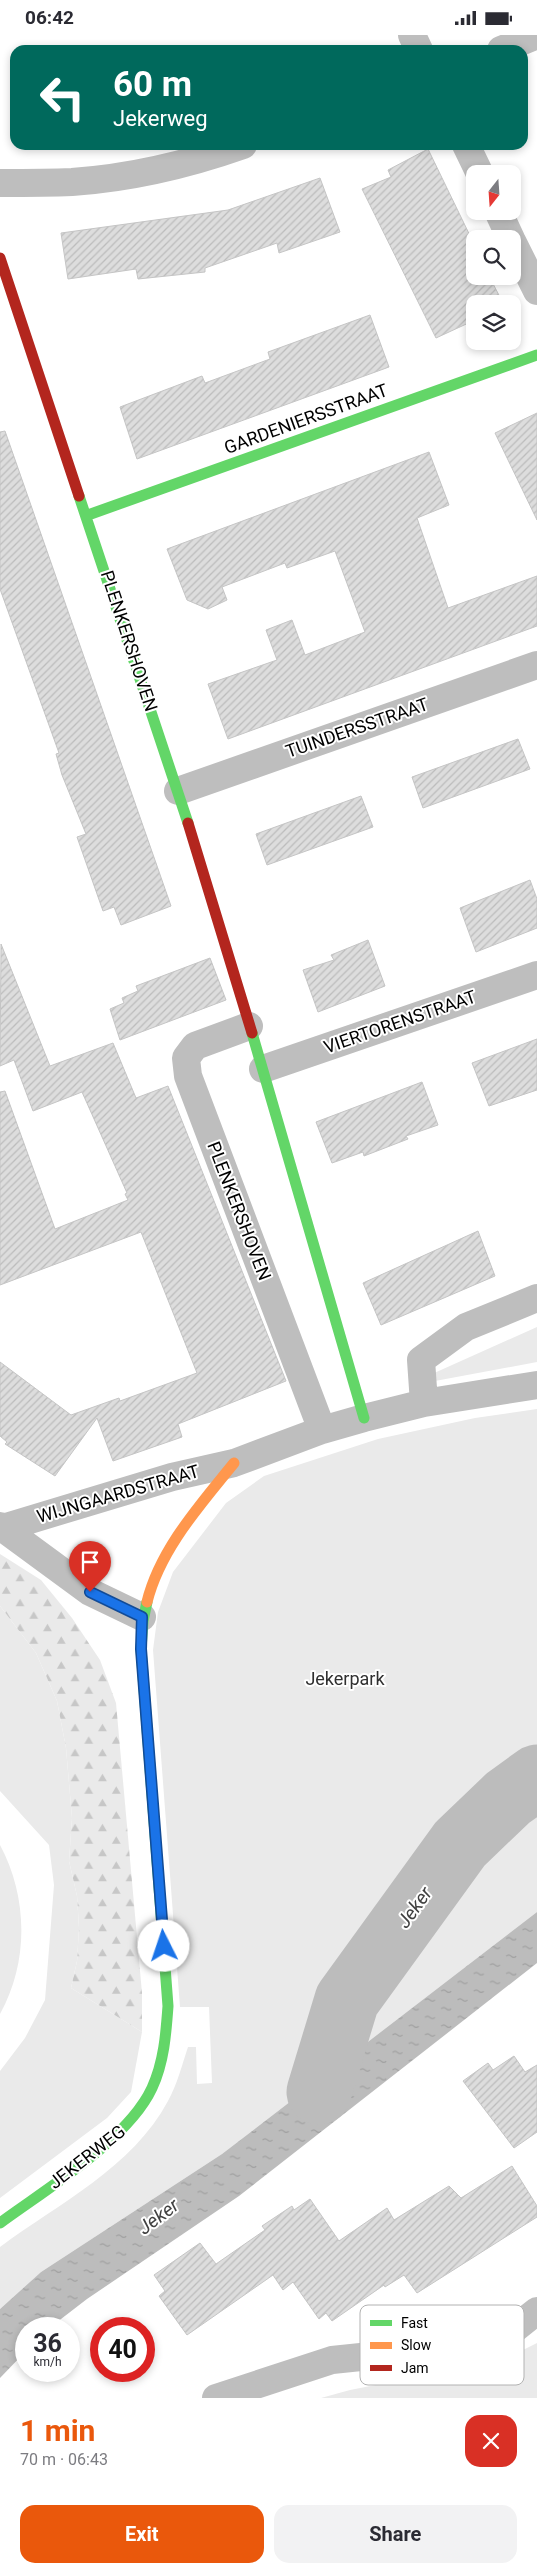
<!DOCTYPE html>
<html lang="en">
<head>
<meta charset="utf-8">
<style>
  :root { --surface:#fff; --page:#f2f2f3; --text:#2b2b33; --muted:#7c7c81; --accent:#ea580c }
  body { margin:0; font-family:Roboto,sans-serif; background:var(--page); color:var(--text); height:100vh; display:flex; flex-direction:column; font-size:19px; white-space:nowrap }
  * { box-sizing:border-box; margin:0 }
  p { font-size:16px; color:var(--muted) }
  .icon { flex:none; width:28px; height:28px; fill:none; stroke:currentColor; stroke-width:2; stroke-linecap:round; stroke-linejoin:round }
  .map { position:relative; height:2363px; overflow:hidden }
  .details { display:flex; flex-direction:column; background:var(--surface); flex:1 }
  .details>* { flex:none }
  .banner { position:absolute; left:10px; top:10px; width:518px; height:105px; border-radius:15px; box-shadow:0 2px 8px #0003; background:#00695c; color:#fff; overflow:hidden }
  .needle { width:32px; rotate:197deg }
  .fabs { position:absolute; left:466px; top:130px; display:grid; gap:10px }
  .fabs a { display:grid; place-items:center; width:55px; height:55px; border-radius:10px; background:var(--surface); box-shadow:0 2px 8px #0003; font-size:25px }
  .speed { position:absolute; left:15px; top:2282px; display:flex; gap:10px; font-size:25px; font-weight:700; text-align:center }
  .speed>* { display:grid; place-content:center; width:65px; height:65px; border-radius:50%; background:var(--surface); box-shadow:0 2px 8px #0003; line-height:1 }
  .speed small { font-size:12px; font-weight:400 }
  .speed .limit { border:8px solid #d22; background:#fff; color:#111 }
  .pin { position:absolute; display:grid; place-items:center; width:42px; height:42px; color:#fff; margin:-51px -21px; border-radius:50% 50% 50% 0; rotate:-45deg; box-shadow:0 0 5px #0007 }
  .pin .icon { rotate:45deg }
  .me { position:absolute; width:55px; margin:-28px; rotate:356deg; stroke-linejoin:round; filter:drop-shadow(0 0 4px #0008) }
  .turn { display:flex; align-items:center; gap:18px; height:105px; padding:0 20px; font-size:22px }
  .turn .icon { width:65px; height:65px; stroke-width:2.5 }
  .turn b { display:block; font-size:35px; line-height:42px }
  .round { display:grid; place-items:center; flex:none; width:52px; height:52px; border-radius:15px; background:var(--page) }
  .overview { display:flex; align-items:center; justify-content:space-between; height:85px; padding:0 20px }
  h1 { font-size:30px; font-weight:700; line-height:38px; color:var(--accent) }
  .primary-button { display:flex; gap:10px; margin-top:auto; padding:10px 20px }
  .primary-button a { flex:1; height:58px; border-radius:15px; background:var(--accent); color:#fff; font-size:20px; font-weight:700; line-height:58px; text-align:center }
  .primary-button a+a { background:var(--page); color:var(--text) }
  .status { display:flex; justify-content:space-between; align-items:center; height:35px; padding:0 25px; background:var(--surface); direction:ltr }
  .status svg { height:14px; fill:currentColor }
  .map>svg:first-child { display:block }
  .green { fill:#eaeaea }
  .forest { fill:url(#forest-firs) }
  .water { fill:url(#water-ripples) }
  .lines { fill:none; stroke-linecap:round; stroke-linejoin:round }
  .river { stroke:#bcbcbc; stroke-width:65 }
  .building { fill:url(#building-hatch); stroke:#c5c5c5 }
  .street { stroke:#bebebe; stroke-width:28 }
  .fast { stroke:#63d668; stroke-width:11 }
  .slow { stroke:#ff974d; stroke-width:11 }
  .jam { stroke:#b3261e; stroke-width:11 }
  .route-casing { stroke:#114b97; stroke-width:12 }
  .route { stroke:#1a73e8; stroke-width:9 }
  .labels { text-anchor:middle; stroke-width:4; stroke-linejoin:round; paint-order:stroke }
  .street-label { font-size:18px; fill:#000; stroke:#fff }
  .park-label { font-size:18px; fill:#303030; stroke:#fff }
  .water-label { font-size:19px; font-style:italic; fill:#414141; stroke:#fff }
  .key { fill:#fff; stroke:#b2b2b2; stroke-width:1 }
  .key-label { font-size:14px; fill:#000 }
</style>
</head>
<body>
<div class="status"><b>06:42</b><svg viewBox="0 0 49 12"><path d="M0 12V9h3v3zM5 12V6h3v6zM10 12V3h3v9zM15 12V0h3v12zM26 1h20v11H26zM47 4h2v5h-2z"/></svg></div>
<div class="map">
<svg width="537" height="2363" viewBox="0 0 537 2363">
  <defs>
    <pattern id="forest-firs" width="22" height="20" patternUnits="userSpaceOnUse" patternTransform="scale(1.25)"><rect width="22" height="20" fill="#eaeaea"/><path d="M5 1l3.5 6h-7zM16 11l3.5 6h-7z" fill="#c7c7c7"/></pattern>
    <pattern id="water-ripples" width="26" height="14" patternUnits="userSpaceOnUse" patternTransform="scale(1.25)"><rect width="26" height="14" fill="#bcbcbc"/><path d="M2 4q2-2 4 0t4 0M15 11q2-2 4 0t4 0" fill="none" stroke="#a0a0a0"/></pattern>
    <pattern id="building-hatch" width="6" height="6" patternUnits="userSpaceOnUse" patternTransform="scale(1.25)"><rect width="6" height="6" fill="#ddd"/><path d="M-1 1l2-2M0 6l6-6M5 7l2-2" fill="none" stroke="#bcbcbc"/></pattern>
  </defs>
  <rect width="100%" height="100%" fill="#fff"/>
  <path class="green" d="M537 1292V1327L435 1346 432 1339Z
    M537 1374V1877L222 2119 41 2237 0 2274V2212C59 2168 132 2133 168 2066 177 2050 182 2030 188 2012H196L197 2049 212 2048 209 1972H180L153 1615 158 1577 173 1537 226 1468 264 1441 378 1404 475 1383Z
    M0 1571 36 1618 57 1666 66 1713 72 1783 69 1826 77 1861 79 1893 77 1926 71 1953 142 1997 131 2057 107 2083 0 2163V2036L25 2003 45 1965 54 1850 49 1810 0 1756Z
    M0 1810C28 1862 29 1927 0 1979Z
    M537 2308V2363H321L350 2355 458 2334H485Z"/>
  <path class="forest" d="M0 1519 41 1545 72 1583 100 1625 116 1668 142 1958V1997L71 1953 77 1926 79 1893 77 1861 69 1826 72 1783 66 1713 57 1666 36 1618 0 1571Z"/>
  <path class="water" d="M537 1877V1928L239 2161 87 2264 48 2294H26V2316L0 2343V2274L41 2237 222 2119Z"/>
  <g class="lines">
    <path class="river" d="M319 2057 347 1965 460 1809 508 1763 537 1742"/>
  </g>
  <path class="building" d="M428 114 475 211V241H489L503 268 475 269V285L436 303 362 154 391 142 388 135Z
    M320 143 340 197 279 218 277 208 205 233V237L138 244 136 234 68 244 61 198 228 175Z
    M370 280 389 332 137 424 120 372 202 341 205 348 270 324 268 317Z
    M537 378V485L495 398Z
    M5 396 171 871 121 890 114 872 103 876 77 802 86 799 62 740 56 719 59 718 0 554V397Z
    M429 417 449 470 417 483 448 573 537 541V591L228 704 208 649 277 625 266 595 292 585 305 620 365 597 335 516 287 533 285 528 222 552 227 565 208 574 187 565 167 514Z
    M518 704 530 734 423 773 412 742Z
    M361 761 373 792 267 830 256 799Z
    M530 845 537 864V893L476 917 460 873Z
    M368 905 385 951 318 977 303 935 334 925 331 920Z
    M1 909 50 1031 113 1008 136 1063 168 1051 286 1346 178 1389 182 1402 113 1426 97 1383 55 1441 5 1409 7 1407 0 1401V1327L71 1380 119 1363 120 1366 197 1338 141 1197 0 1250V1057L5 1056 55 1194 128 1165 125 1159 127 1158 82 1057 33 1076 14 1025 0 1031Z
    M210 923 226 965 120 1005 110 974 124 968 122 963 138 956 136 951Z
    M537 1004V1055L489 1071 472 1028Z
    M422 1047 438 1090 406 1101 408 1104 364 1121 363 1117 332 1128 316 1087Z
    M478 1196 495 1241 381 1290 363 1248Z
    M514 2021 525 2037 537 2030V2097L514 2113 463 2046 488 2028 493 2035Z
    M512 2131 537 2171V2182L417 2258 404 2240 385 2252 384 2250 332 2286 326 2278 319 2284 293 2247 283 2255 273 2240 187 2300 159 2261 165 2256 154 2240 200 2208 216 2229 265 2195 262 2191 292 2171 294 2175 310 2164 339 2206 387 2173 394 2185 449 2151 461 2163Z"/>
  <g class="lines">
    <path class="street" d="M412 0 419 15
      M501 15 537 0
      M466 110 480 139
      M0 148C24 148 48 148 72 147 130 143 189 129 243 110
      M498 176 511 204
      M512 206 537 256
      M178 756 537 630
      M249 991 195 1011 186 1023 188 1041 322 1395
      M263 1034 537 940
      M424 1368 421 1325 466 1292 537 1263
      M0 1491 90 1557 142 1582
      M3 1493 172 1442 234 1428 322 1395 364 1383 424 1368 537 1350
      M216 2363 332 2325 486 2309 513 2295 537 2276"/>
    <path class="fast" d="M79 461 188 788
      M88 480 537 320
      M252 998 364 1383
      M0 2188C46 2154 128 2105 152 2053 164 2027 166 1999 168 1971L141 1614 143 1586 147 1567"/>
    <path class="slow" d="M147 1567C160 1514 201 1469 234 1428"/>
    <path class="jam" d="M0 223 79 461
      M188 788 252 998"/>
  </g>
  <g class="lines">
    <defs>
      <path id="route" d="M90 1557 142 1582 141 1614 164 1911"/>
    </defs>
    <use href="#route" class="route-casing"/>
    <use href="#route" class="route"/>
  </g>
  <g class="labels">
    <g class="street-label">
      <text transform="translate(306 384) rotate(-20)" y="6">GARDENIERSSTRAAT</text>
      <text transform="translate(129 606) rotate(72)" y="6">PLENKERSHOVEN</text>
      <text transform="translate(357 693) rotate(-19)" y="6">TUINDERSSTRAAT</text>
      <text transform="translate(400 987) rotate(-19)" y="6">VIERTORENSTRAAT</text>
      <text transform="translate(239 1176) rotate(69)" y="6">PLENKERSHOVEN</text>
      <text transform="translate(118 1459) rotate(-16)" y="6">WIJNGAARDSTRAAT</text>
      <text transform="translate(87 2122) rotate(-38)" y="6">JEKERWEG</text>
    </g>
    <g class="park-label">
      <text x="345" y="1650">Jekerpark</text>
    </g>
    <g class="water-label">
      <text transform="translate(414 1872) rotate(-54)" y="7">Jeker</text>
      <text transform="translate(158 2181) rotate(-37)" y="7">Jeker</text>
    </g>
  </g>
  <rect x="360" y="2270" width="164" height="80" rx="8" class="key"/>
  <rect x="370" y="2285" width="22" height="6" fill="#63d668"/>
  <rect x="370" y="2307" width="22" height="7" fill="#ff974d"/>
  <rect x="370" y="2330" width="22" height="6" fill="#b3261e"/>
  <g class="key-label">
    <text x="401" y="2293">Fast</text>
    <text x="401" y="2315">Slow</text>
    <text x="401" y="2338">Jam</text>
  </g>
</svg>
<div class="fabs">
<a><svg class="needle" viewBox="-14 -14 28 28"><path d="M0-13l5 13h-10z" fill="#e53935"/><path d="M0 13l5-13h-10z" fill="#7c7c81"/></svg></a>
<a><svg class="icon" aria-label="search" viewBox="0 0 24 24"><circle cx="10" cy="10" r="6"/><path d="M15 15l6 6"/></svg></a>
<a><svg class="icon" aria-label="layers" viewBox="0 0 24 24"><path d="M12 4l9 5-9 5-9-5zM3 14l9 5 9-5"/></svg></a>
</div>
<div class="speed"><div>36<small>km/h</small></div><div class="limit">40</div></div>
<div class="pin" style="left:90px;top:1557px;background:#d93025"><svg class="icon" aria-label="arrive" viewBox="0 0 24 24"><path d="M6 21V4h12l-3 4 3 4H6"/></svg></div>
<svg class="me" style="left:164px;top:1911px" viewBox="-20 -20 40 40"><circle r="19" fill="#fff"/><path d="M0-13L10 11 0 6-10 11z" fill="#1a73e8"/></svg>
<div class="banner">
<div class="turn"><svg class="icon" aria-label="left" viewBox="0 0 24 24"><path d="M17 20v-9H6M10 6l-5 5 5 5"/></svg><div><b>60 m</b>Jekerweg</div></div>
</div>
</div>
<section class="details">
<div class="overview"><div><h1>1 min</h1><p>70 m · 06:43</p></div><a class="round" style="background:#d93025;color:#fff"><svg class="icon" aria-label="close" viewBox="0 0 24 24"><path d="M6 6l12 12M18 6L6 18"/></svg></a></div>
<div class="primary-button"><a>Exit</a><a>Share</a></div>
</section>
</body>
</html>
